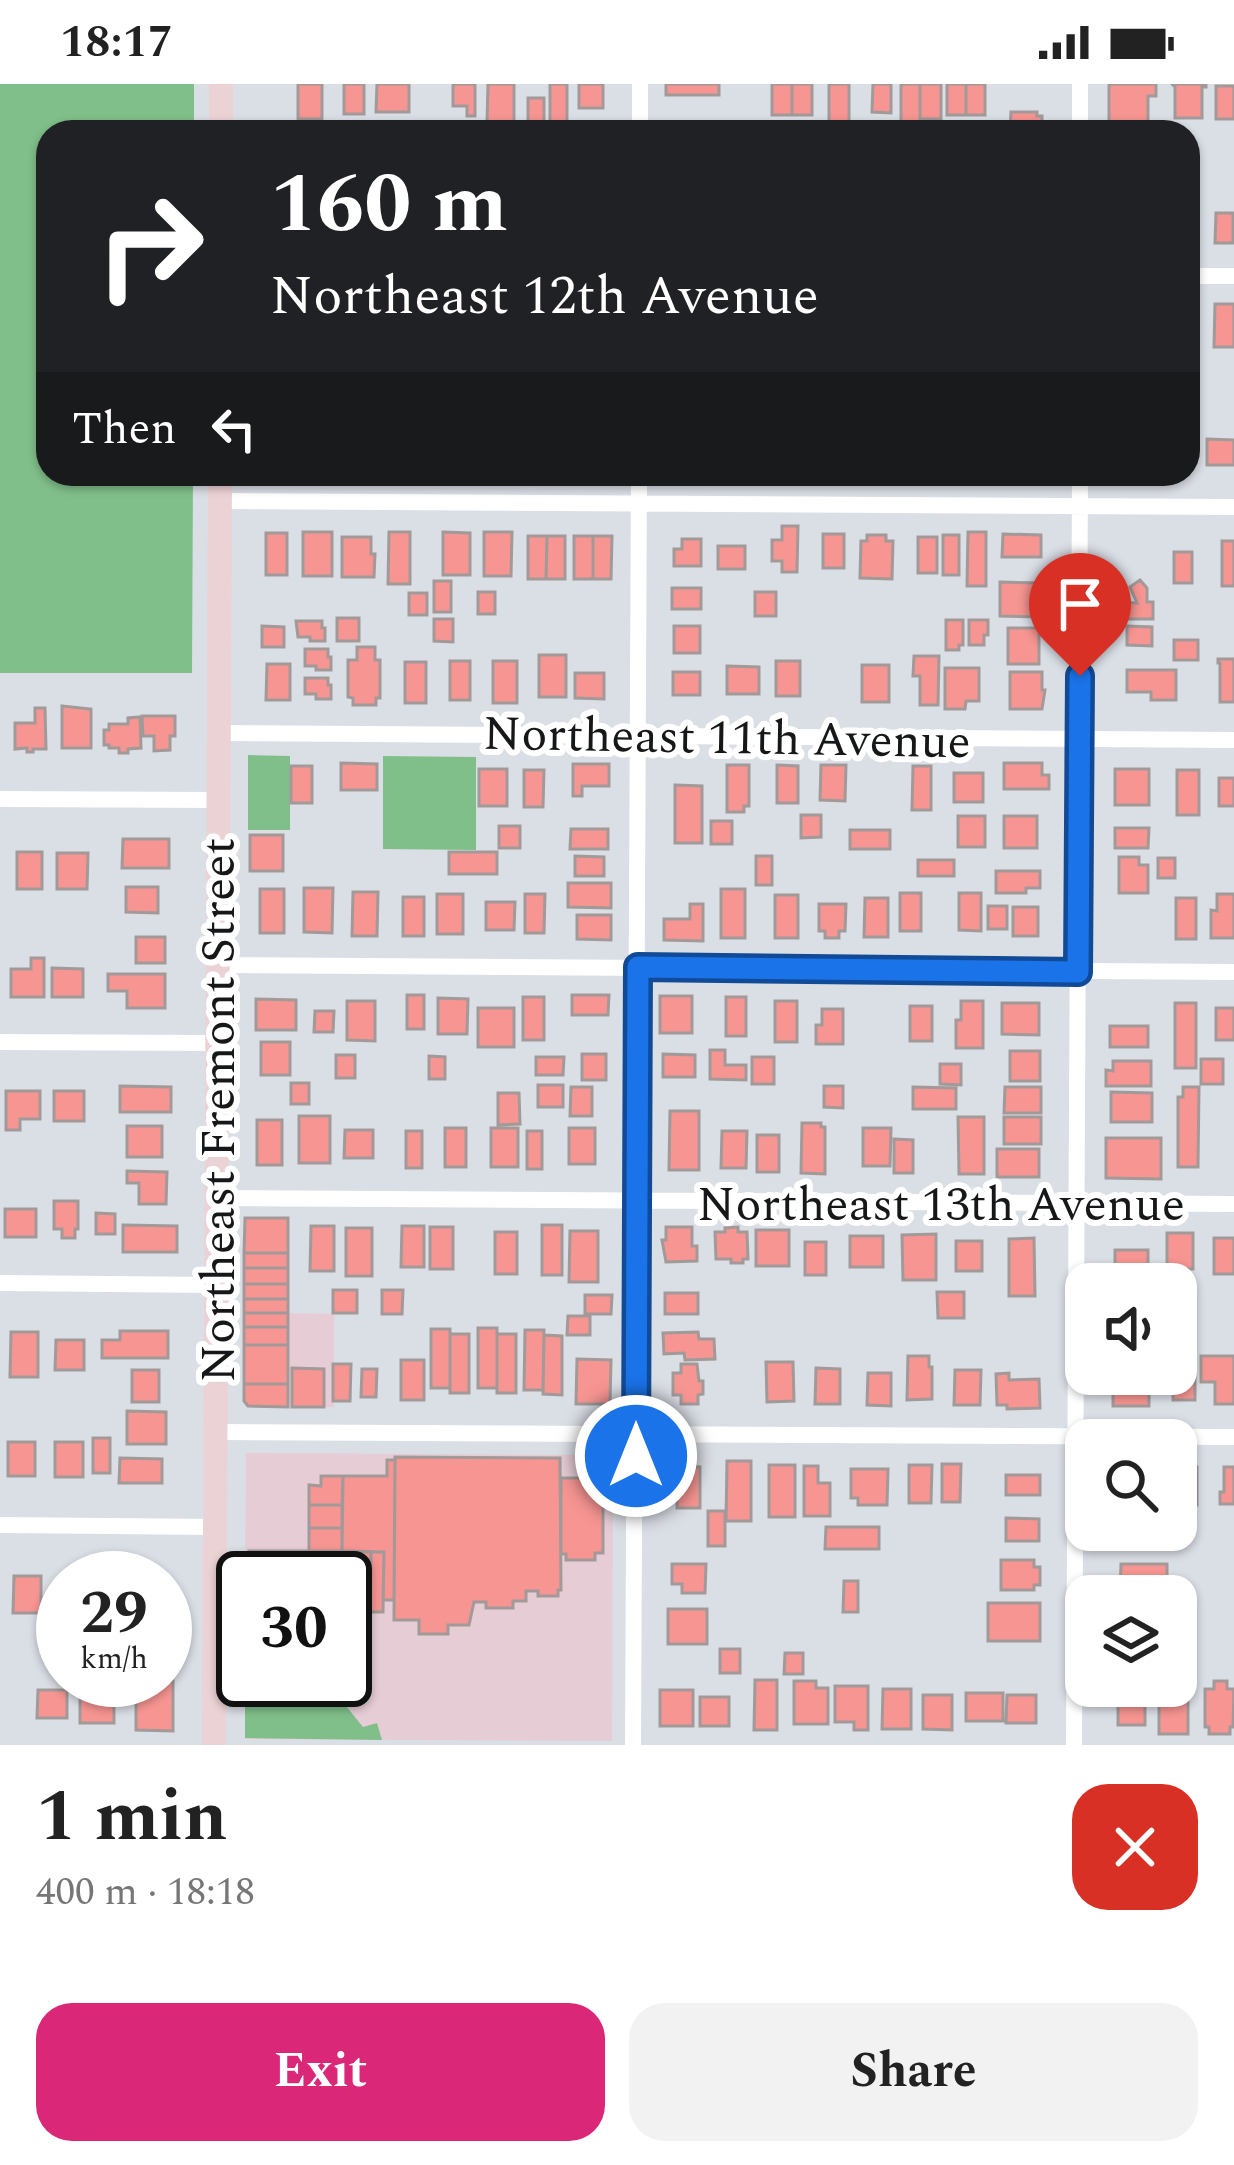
<!DOCTYPE html>
<html lang="en">
<head>
<meta charset="utf-8">
<style>
  :root { --surface:#fff; --page:#f2f2f2; --text:#222; --muted:#767676; --accent:#db2777 }
  body { margin:0; font-family:Spectral,serif; background:var(--page); color:var(--text); height:100vh; display:flex; flex-direction:column; font-size:45px; white-space:nowrap }
  * { box-sizing:border-box; margin:0 }
  p { font-size:39px; color:var(--muted) }
  .icon { flex:none; width:66px; height:66px; fill:none; stroke:currentColor; stroke-width:2; stroke-linecap:round; stroke-linejoin:round }
  .map { position:relative; height:1661px; overflow:hidden }
  .panel { display:flex; flex-direction:column; background:var(--surface); flex:1 }
  .panel>* { flex:none }
  .guide { position:absolute; left:36px; top:36px; width:1164px; height:366px; border-radius:36px; box-shadow:0 3px 9px #0004; background:#202124; color:#fff; overflow:hidden }
  .tools { position:absolute; left:1065px; top:1179px; display:grid; gap:24px }
  .tools a { display:grid; place-items:center; width:132px; height:132px; border-radius:24px; background:var(--surface); box-shadow:0 3px 9px #0004; font-size:60px }
  .speed { position:absolute; left:36px; top:1467px; display:flex; gap:24px; font-size:60px; font-weight:700; text-align:center }
  .speed>* { display:grid; place-content:center; width:156px; height:156px; border-radius:50%; background:var(--surface); box-shadow:0 3px 9px #0004; line-height:1 }
  .speed small { font-size:30px; font-weight:400 }
  .speed .limit { border:6px solid #111; border-radius:18px; background:#fff; color:#111 }
  .pin { position:absolute; display:grid; place-items:center; width:102px; height:102px; color:#fff; margin:-123px -51px; border-radius:50% 50% 50% 0; rotate:-45deg; box-shadow:0 0 12px #0007 }
  .pin .icon { rotate:45deg }
  .me { position:absolute; width:132px; margin:-66px; rotate:0deg; stroke-linejoin:round; filter:drop-shadow(0 0 9px #0008) }
  .turn { display:flex; align-items:center; gap:42px; height:252px; padding:0 36px; font-size:54px }
  .turn .icon { width:156px; height:156px; stroke-width:2.5 }
  .turn b { display:block; font-size:84px; line-height:102px }
  .then { display:flex; align-items:center; height:114px; padding:0 36px; background:#0003; gap:24px; font-size:45px }
  .round { display:grid; place-items:center; flex:none; width:126px; height:126px; border-radius:36px; background:var(--page) }
  .headline { display:flex; align-items:center; justify-content:space-between; height:204px; padding:0 36px }
  h1 { font-size:72px; font-weight:700; line-height:90px }
  .action { display:flex; gap:24px; margin-top:auto; padding:24px 36px }
  .action a { flex:1; height:138px; border-radius:36px; background:var(--accent); color:#fff; font-size:48px; font-weight:700; line-height:138px; text-align:center }
  .action a+a { background:var(--page); color:var(--text) }
  .status { display:flex; justify-content:space-between; align-items:center; height:84px; padding:0 60px; background:var(--surface); direction:ltr }
  .status svg { height:33px; fill:currentColor }
  .map>svg:first-child { display:block }
  .commercial { fill:#e6cdd5 }
  .green { fill:#80bf8a }
  .building { fill:#f69592; stroke:#a29999; stroke-width:3 }
  .lines { fill:none; stroke-linecap:round; stroke-linejoin:round }
  .minor { stroke:#fff; stroke-width:16 }
  .secondary { stroke:#ebd2d5; stroke-width:24 }
  .route-casing { stroke:#114b97; stroke-width:30 }
  .route { stroke:#1a73e8; stroke-width:21 }
  .labels { text-anchor:middle; stroke-width:12; stroke-linejoin:round; paint-order:stroke }
  .street-label { font-size:48px; fill:#151719; stroke:#fff }
</style>
</head>
<body>
<div class="status"><b>18:17</b><svg viewBox="0 0 49 12"><path d="M0 12V9h3v3zM5 12V6h3v6zM10 12V3h3v9zM15 12V0h3v12zM26 1h20v11H26zM47 4h2v5h-2z"/></svg></div>
<div class="map">
<svg width="1234" height="1661" viewBox="0 0 1234 1661">
  <rect width="100%" height="100%" fill="#dadee5"/>
  <path class="commercial" d="M246 1137H288V1229L334 1230V1323H245Z
    M246 1369 613 1371 612 1657 245 1655V1596H345V1494H245Z"/>
  <path class="green" d="M0 0H194V48H48V390H193L192 589H0Z
    M248 671 290 672V746H248Z
    M383 672 476 673V766L383 765Z
    M245 1596H321L334 1607 363 1643 377 1639 382 1656 245 1654Z"/>
  <path class="building" d="M298 0H322V35H298Z
    M344 0H364V30H344Z
    M377 0H409V28H376Z
    M453 0H475V32H467V22H453Z
    M488 0H514V39H487Z
    M550 0H567V48H550Z
    M579 0H603V24H579Z
    M666 0H719V11H666Z
    M772 0H792V31H772Z
    M792 0H812V31H792Z
    M829 0H849V48H829Z
    M873 0H891V29L872 28Z
    M901 0H920V38H901Z
    M920 0H941V35H920Z
    M947 0H966V31H947Z
    M966 0H985V31H966Z
    M1109 0H1156V12H1148V48H1109Z
    M1172 0H1206V3H1202V34H1175V3Z
    M1216 2H1234V35H1216Z
    M528 14H544V45H528Z
    M1011 28H1037V32H1042V44H1037V48H1010Z
    M1216 129H1233V159H1215Z
    M1215 220H1234V263H1214Z
    M1207 355 1234 356V381H1207Z
    M1107 390H1147V400H1107Z
    M782 442H798L797 488H782V477H772V456H782Z
    M303 448H332V492H303Z
    M389 448H410V500H388Z
    M443 448 470 449V491H443Z
    M484 448H512L511 492H484Z
    M968 448H986V502H967Z
    M266 449H287V491H266Z
    M823 450H844V484H823Z
    M1003 450 1041 451V473H1002Z
    M867 451H886V457H893L892 495 860 494 861 457H867Z
    M943 451H959V491H943Z
    M528 452H547L546 495H528Z
    M547 452H565V495H546Z
    M574 452H593V495H574Z
    M593 452H612L611 495H593Z
    M342 453H371V470H375L374 493H342Z
    M918 453H937V489H918Z
    M682 455H701V482H674V465H682Z
    M1222 457H1234V502H1222Z
    M718 462H745V485H718Z
    M1174 468H1192V499H1174Z
    M1140 496 1147 504V518H1153V535H1119V518L1137 519 1130 503Z
    M434 497H451V528H434Z
    M1000 498 1042 499V533L1000 532Z
    M672 504H701V525H672Z
    M478 508H495V530H478Z
    M755 508H776V532H755Z
    M409 509H427V531H409Z
    M337 534H359V557H337Z
    M434 535H453V558L434 557Z
    M946 536H963V561H959V566H946Z
    M969 536H988V551H984V561H969Z
    M296 537H322V544H325V557H310V553H298Z
    M262 542 284 543V563H262Z
    M674 542H700V569H674Z
    M1127 542 1152 543V562L1127 561Z
    M1008 544H1039V580H1008Z
    M1174 556H1198V576H1174Z
    M357 563H375V576H380V614H376V621H353V614L348 613V576H357Z
    M305 565H328V573H331V586H316V582H305Z
    M539 571H566V613H539Z
    M914 572H939L938 621H920V592H913Z
    M1218 575H1234V618H1220V579H1218Z
    M450 577H470V616H450Z
    M493 577H517V619H493Z
    M776 577H800V612H776Z
    M405 578H426V619H405Z
    M267 580H290V616H266Z
    M862 581H889V618H862Z
    M727 582 759 583V610H727Z
    M945 584H979V617H966L965 625H945Z
    M1127 586H1176V616H1151V608H1127Z
    M673 588H700V611H673Z
    M1010 588H1042V606H1045L1042 625H1010Z
    M575 589H604V615L575 614Z
    M305 594H328V601H331V615H316V610H305Z
    M62 622 91 625V664H62Z
    M35 624H45L46 665H33V668H27V664L15 665V639H35Z
    M142 632H175V652H170V666L154 667V652H143Z
    M140 633 141 664 128 665V669H119V664H109V661H104V646H109V640H128V634Z
    M341 679 377 680V706H341Z
    M1004 679H1042V691H1049V705H1004Z
    M573 680H609V702H582V712H573Z
    M727 681H749V722H744V728H727Z
    M777 681 798 682V719H777Z
    M821 681H846L845 717 820 716Z
    M291 682H312V719H291Z
    M913 682H931V726H912Z
    M479 685H507V722H479Z
    M1115 685H1149V721H1115Z
    M524 686H544L543 723H524Z
    M1177 686H1199V731H1177Z
    M954 689H983V718H954Z
    M1219 694H1234V722H1219Z
    M675 701 702 702V759H675Z
    M801 731H821V753L801 754Z
    M958 732H985V763H958Z
    M1004 732H1037V764H1004Z
    M711 737H732V760H711Z
    M499 742H520V764H499Z
    M1115 744H1149L1148 764H1115Z
    M571 745H608V765H570Z
    M850 746H890V765H850Z
    M250 751H283V787H250Z
    M123 755H169V784H122Z
    M17 768H42V805H17Z
    M449 768H497V790H449Z
    M57 769H88L87 805H57Z
    M575 772 604 773V792H575Z
    M756 772H772V801H756Z
    M1119 773H1139V781H1148V809H1119Z
    M1158 774H1175V794H1158Z
    M918 776H954V792H918Z
    M996 787H1040V804H1026V809H996Z
    M568 799H611V824L568 823Z
    M126 803H158V829L126 828Z
    M304 804H333L332 849 304 848Z
    M260 805H284V849H260Z
    M721 805H745V854H721Z
    M353 808H378L377 852H352Z
    M900 809H921V847H900Z
    M959 809H981V847L959 846Z
    M437 810H463V850H437Z
    M525 810H545L544 849H525Z
    M1217 810H1234V854H1211V826L1217 827Z
    M775 811H798V854H775Z
    M403 813H424V852H403Z
    M865 814H888V853H864Z
    M1176 814H1196V855H1176Z
    M486 818H515L514 846H486Z
    M690 820H703V857L664 856V835H690Z
    M819 820H846L845 847H839V854H825V847H819Z
    M988 822H1007V845H988Z
    M1013 823H1038V852H1013Z
    M577 831H611V856L577 855Z
    M136 853H165V879H136Z
    M31 874H44V913H11V885H31Z
    M52 884 83 885V913H52Z
    M108 890H165V924H127V907H108Z
    M407 911H424V945H407Z
    M572 911H609L608 931H572Z
    M660 912H692V949H660Z
    M523 913H544V956H523Z
    M726 913H746V952H726Z
    M438 914 468 915 467 950H438Z
    M256 915 296 916V946H256Z
    M347 917H375V957L347 956Z
    M775 917H797V958H775Z
    M961 917H983V964H956V936H961Z
    M1002 919H1039V951L1002 950Z
    M1175 919H1196V984H1175Z
    M910 922H932V957H910Z
    M478 924H514V963H478Z
    M1216 924H1234V956H1216Z
    M822 925H843V960H816V941H822Z
    M315 927H334L333 948H314Z
    M1110 942H1148V963H1110Z
    M261 958H290V991H261Z
    M710 966H725V981H746V996L710 995Z
    M1010 967H1040V997H1010Z
    M582 970H606V996H582Z
    M663 970 695 971V993H663Z
    M336 971H355V994H336Z
    M429 972 445 973V995H429Z
    M536 973H564L563 991H536Z
    M752 973H774V1000H752Z
    M1201 975H1223V1000H1201Z
    M1113 977H1151V1002H1106V986L1113 987Z
    M940 980H961V1001L940 1000Z
    M291 999H309V1020H291Z
    M538 1001H563V1023H538Z
    M120 1002 171 1003V1028H120Z
    M824 1002H843V1024L824 1023Z
    M571 1003H592V1032H570Z
    M913 1003 956 1004V1025H913Z
    M1005 1003H1041V1029H1004Z
    M1183 1003H1199L1198 1083H1178V1013H1183Z
    M6 1007H40V1035H20V1046H6Z
    M54 1007H84V1037H54Z
    M1111 1008 1152 1009V1038H1111Z
    M498 1009H519L520 1040 498 1041Z
    M670 1027H699V1086H669Z
    M299 1032H330V1079H299Z
    M958 1033H984V1090H959Z
    M1004 1033H1041V1060H1004Z
    M257 1036H282V1081H257Z
    M802 1039H821V1043H825V1090L801 1089Z
    M127 1042H162V1073H127Z
    M445 1044H466V1083H445Z
    M491 1044H518V1083H491Z
    M569 1044H595V1080H569Z
    M863 1044H891L890 1082H863Z
    M345 1046H373V1074H344Z
    M406 1047H422V1084H406Z
    M527 1047H542V1085H527Z
    M722 1047H747L746 1084H721Z
    M757 1051H779V1088H757Z
    M1106 1054H1161V1095L1106 1094Z
    M894 1055 913 1056V1089H894Z
    M997 1065H1039V1093H997Z
    M127 1087 167 1088 166 1120H139V1099H127Z
    M54 1117H78V1145H75V1154H62V1145H54Z
    M5 1125H36V1153H5Z
    M96 1129 115 1130V1150H96Z
    M245 1134H288V1169H244Z
    M123 1141 177 1142V1168H123Z
    M542 1141H562V1191H542Z
    M311 1142H334V1187H310Z
    M402 1142H424V1183H401Z
    M430 1143H453V1185H430Z
    M666 1143H692V1162H697V1177L666 1178 662 1156H666Z
    M738 1143V1148H747L748 1175H743V1179H731V1175H716L715 1148H725V1144Z
    M346 1144H372V1192H346Z
    M756 1146H789V1182H756Z
    M570 1147H598V1198H569Z
    M495 1148H517V1190H495Z
    M1167 1149H1193V1185H1167Z
    M936 1150V1196H903L902 1151Z
    M850 1152H883V1183H850Z
    M1034 1154 1035 1212H1009V1155Z
    M1214 1154H1234V1190H1214Z
    M956 1157H982V1187H956Z
    M805 1158H826V1191H805Z
    M1115 1166H1148V1187L1115 1186Z
    M244 1169H288V1184H244Z
    M244 1184H288V1200H244Z
    M244 1200H288V1215H244Z
    M333 1206H357V1229H333Z
    M382 1206H403L402 1230H382Z
    M937 1208H964V1234H938Z
    M665 1209H698V1230H665Z
    M585 1211H612L611 1230H585Z
    M244 1215H288V1229H244Z
    M244 1229H288V1243H244Z
    M568 1232H590V1251H567Z
    M244 1243H288V1261H244Z
    M478 1244H497V1304H478Z
    M431 1245H450V1304H431Z
    M525 1246H544L543 1306H524Z
    M120 1247H168V1274H102V1256H120Z
    M11 1248H38V1293H10Z
    M698 1248 699 1255H714L715 1275 685 1276 684 1269 664 1270 663 1249Z
    M450 1250H469V1309H450Z
    M497 1250H516V1309H497Z
    M544 1251 562 1252V1311L543 1310Z
    M56 1256H84V1286H55Z
    M244 1261H288V1300H244Z
    M908 1272H929V1283H932V1315L907 1316Z
    M1201 1272H1234V1320H1215V1298H1201Z
    M577 1275 611 1276 610 1320H576Z
    M401 1276H424V1316H401Z
    M766 1278H793L794 1317 767 1318Z
    M333 1280H351L350 1317H333Z
    M681 1280H697L699 1297H703V1310L698 1311V1320H681V1311H673V1289H681Z
    M1176 1283H1195V1316H1173V1290H1176Z
    M292 1284 324 1285V1323H292Z
    M816 1284 840 1285V1320H815Z
    M362 1285H377L376 1313H361Z
    M132 1286H159V1318H132Z
    M955 1286H981L980 1321H954Z
    M868 1289H891V1322L867 1321Z
    M1009 1289V1296L1039 1295 1040 1324 1007 1325V1321H997L996 1290Z
    M1117 1290H1145V1298H1149V1322H1113V1299H1117Z
    M244 1300H288V1323L248 1322 244 1317Z
    M127 1327 166 1328V1360H127Z
    M93 1354H110V1389H93Z
    M8 1358H35V1392H8Z
    M55 1358H83V1393H55Z
    M395 1373 560 1374 561 1506H558V1512H538V1507H526V1517H513V1524H486V1518H474L469 1541H448V1550H419V1536H394Z
    M120 1374 162 1375V1399H119Z
    M387 1376H395L394 1516H383L384 1468 342 1467 343 1392H387Z
    M727 1377H751V1437H726Z
    M1176 1379H1184V1383H1197V1421H1176Z
    M942 1380H961L960 1418H942Z
    M769 1381H795V1433H769Z
    M909 1381H932L931 1419H909Z
    M677 1382 700 1383V1424H677Z
    M804 1382H818V1399H830V1432H804Z
    M1224 1383H1234V1420H1220V1408H1224Z
    M851 1385H888L887 1421H858V1414H851Z
    M1006 1391H1040V1411H1006Z
    M321 1392H343L342 1421H309V1401L321 1402Z
    M561 1394H603V1469H595V1476H566V1470H561Z
    M309 1421H342V1444H309Z
    M708 1427H725V1462H708Z
    M1006 1434 1039 1435V1457H1006Z
    M826 1443H879V1465H825Z
    M309 1444H342V1467H309Z
    M249 1467H283V1494H248Z
    M283 1467H321V1494H283Z
    M321 1467H347V1528L345 1494H321Z
    M347 1467 371 1468 370 1528H347Z
    M371 1468H384L383 1528H370Z
    M1001 1476H1034V1483H1040V1501H1034V1506H1001Z
    M672 1480H706L705 1509H682V1500H672Z
    M1121 1480H1167V1510L1120 1509Z
    M14 1492H41V1529H13Z
    M844 1497H858V1528H843Z
    M988 1519H1040V1557H988Z
    M668 1525H707V1560H668Z
    M720 1565H740V1589H720Z
    M785 1569H803V1590H784Z
    M755 1596H777V1646H754Z
    M136 1597H173V1647L136 1646Z
    M794 1597H816V1604H828V1640H794Z
    M1214 1597H1227V1605H1234L1233 1643H1230V1650H1209V1643H1205V1605H1214Z
    M835 1602H868V1646H854V1638H835Z
    M883 1605H911V1645H882Z
    M38 1606H67V1634H37Z
    M660 1606H693V1642H660Z
    M80 1607H114V1639H80Z
    M966 1609H1003V1637H966Z
    M923 1611H952V1646L923 1645Z
    M1007 1611H1036V1639H1006Z
    M1118 1612H1145V1641H1118Z
    M700 1613H729V1642H700Z
    M1159 1613H1188V1650H1159Z"/>
  <g class="lines">
    <path class="minor" d="M1080 0V48
      M640 48V0
      M1188 192H1234
      M220 417 1234 423
      M219 649 1234 656
      M0 715 218 716
      M218 881 1234 888
      M0 958 217 959
      M217 1114 1234 1120
      M0 1199 216 1201
      M216 1348 1234 1353
      M0 1441 215 1443
      M633 1661 639 390
      M1074 1661 1080 390"/>
    <path class="secondary" d="M221 48V0
      M214 1661 220 390"/>
  </g>
  <g class="lines">
    <defs>
      <path id="route" d="M636 1372 638 883 1078 888 1080 592"/>
    </defs>
    <use href="#route" class="route-casing"/>
    <use href="#route" class="route"/>
  </g>
  <g class="labels">
    <g class="street-label">
      <text transform="translate(727 652) rotate(1)" y="17">Northeast 11th Avenue</text>
      <text transform="translate(217 1026) rotate(-90)" y="17">Northeast Fremont Street</text>
      <text x="941" y="1136">Northeast 13th Avenue</text>
    </g>
  </g>
</svg>
<div class="tools">
<a><svg class="icon" aria-label="sound" viewBox="0 0 24 24"><path d="M4 9h4l5-4v14l-5-4H4zM17 9q2 3 0 6"/></svg></a>
<a><svg class="icon" aria-label="search" viewBox="0 0 24 24"><circle cx="10" cy="10" r="6"/><path d="M15 15l6 6"/></svg></a>
<a><svg class="icon" aria-label="layers" viewBox="0 0 24 24"><path d="M12 4l9 5-9 5-9-5zM3 14l9 5 9-5"/></svg></a>
</div>
<div class="speed"><div>29<small>km/h</small></div><div class="limit">30</div></div>
<div class="pin" style="left:1080px;top:592px;background:#d93025"><svg class="icon" aria-label="arrive" viewBox="0 0 24 24"><path d="M6 21V4h12l-3 4 3 4H6"/></svg></div>
<svg class="me" style="left:636px;top:1372px" viewBox="-20 -20 40 40"><circle r="17" fill="#1a73e8" stroke="#fff" stroke-width="3"/><path d="M0-11L8 9 0 5-8 9z" fill="#fff"/></svg>
<div class="guide">
<div class="turn"><svg class="icon" aria-label="right" viewBox="0 0 24 24"><path d="M7 20v-9h11M14 6l5 5-5 5"/></svg><div><b>160 m</b>Northeast 12th Avenue</div></div>
<div class="then">Then<svg class="icon" aria-label="left" viewBox="0 0 24 24"><path d="M17 20v-9H6M10 6l-5 5 5 5"/></svg></div>
</div>
</div>
<section class="panel">
<div class="headline"><div><h1>1 min</h1><p>400 m · 18:18</p></div><a class="round" style="background:#d93025;color:#fff"><svg class="icon" aria-label="close" viewBox="0 0 24 24"><path d="M6 6l12 12M18 6L6 18"/></svg></a></div>
<div class="action"><a>Exit</a><a>Share</a></div>
</section>
</body>
</html>
